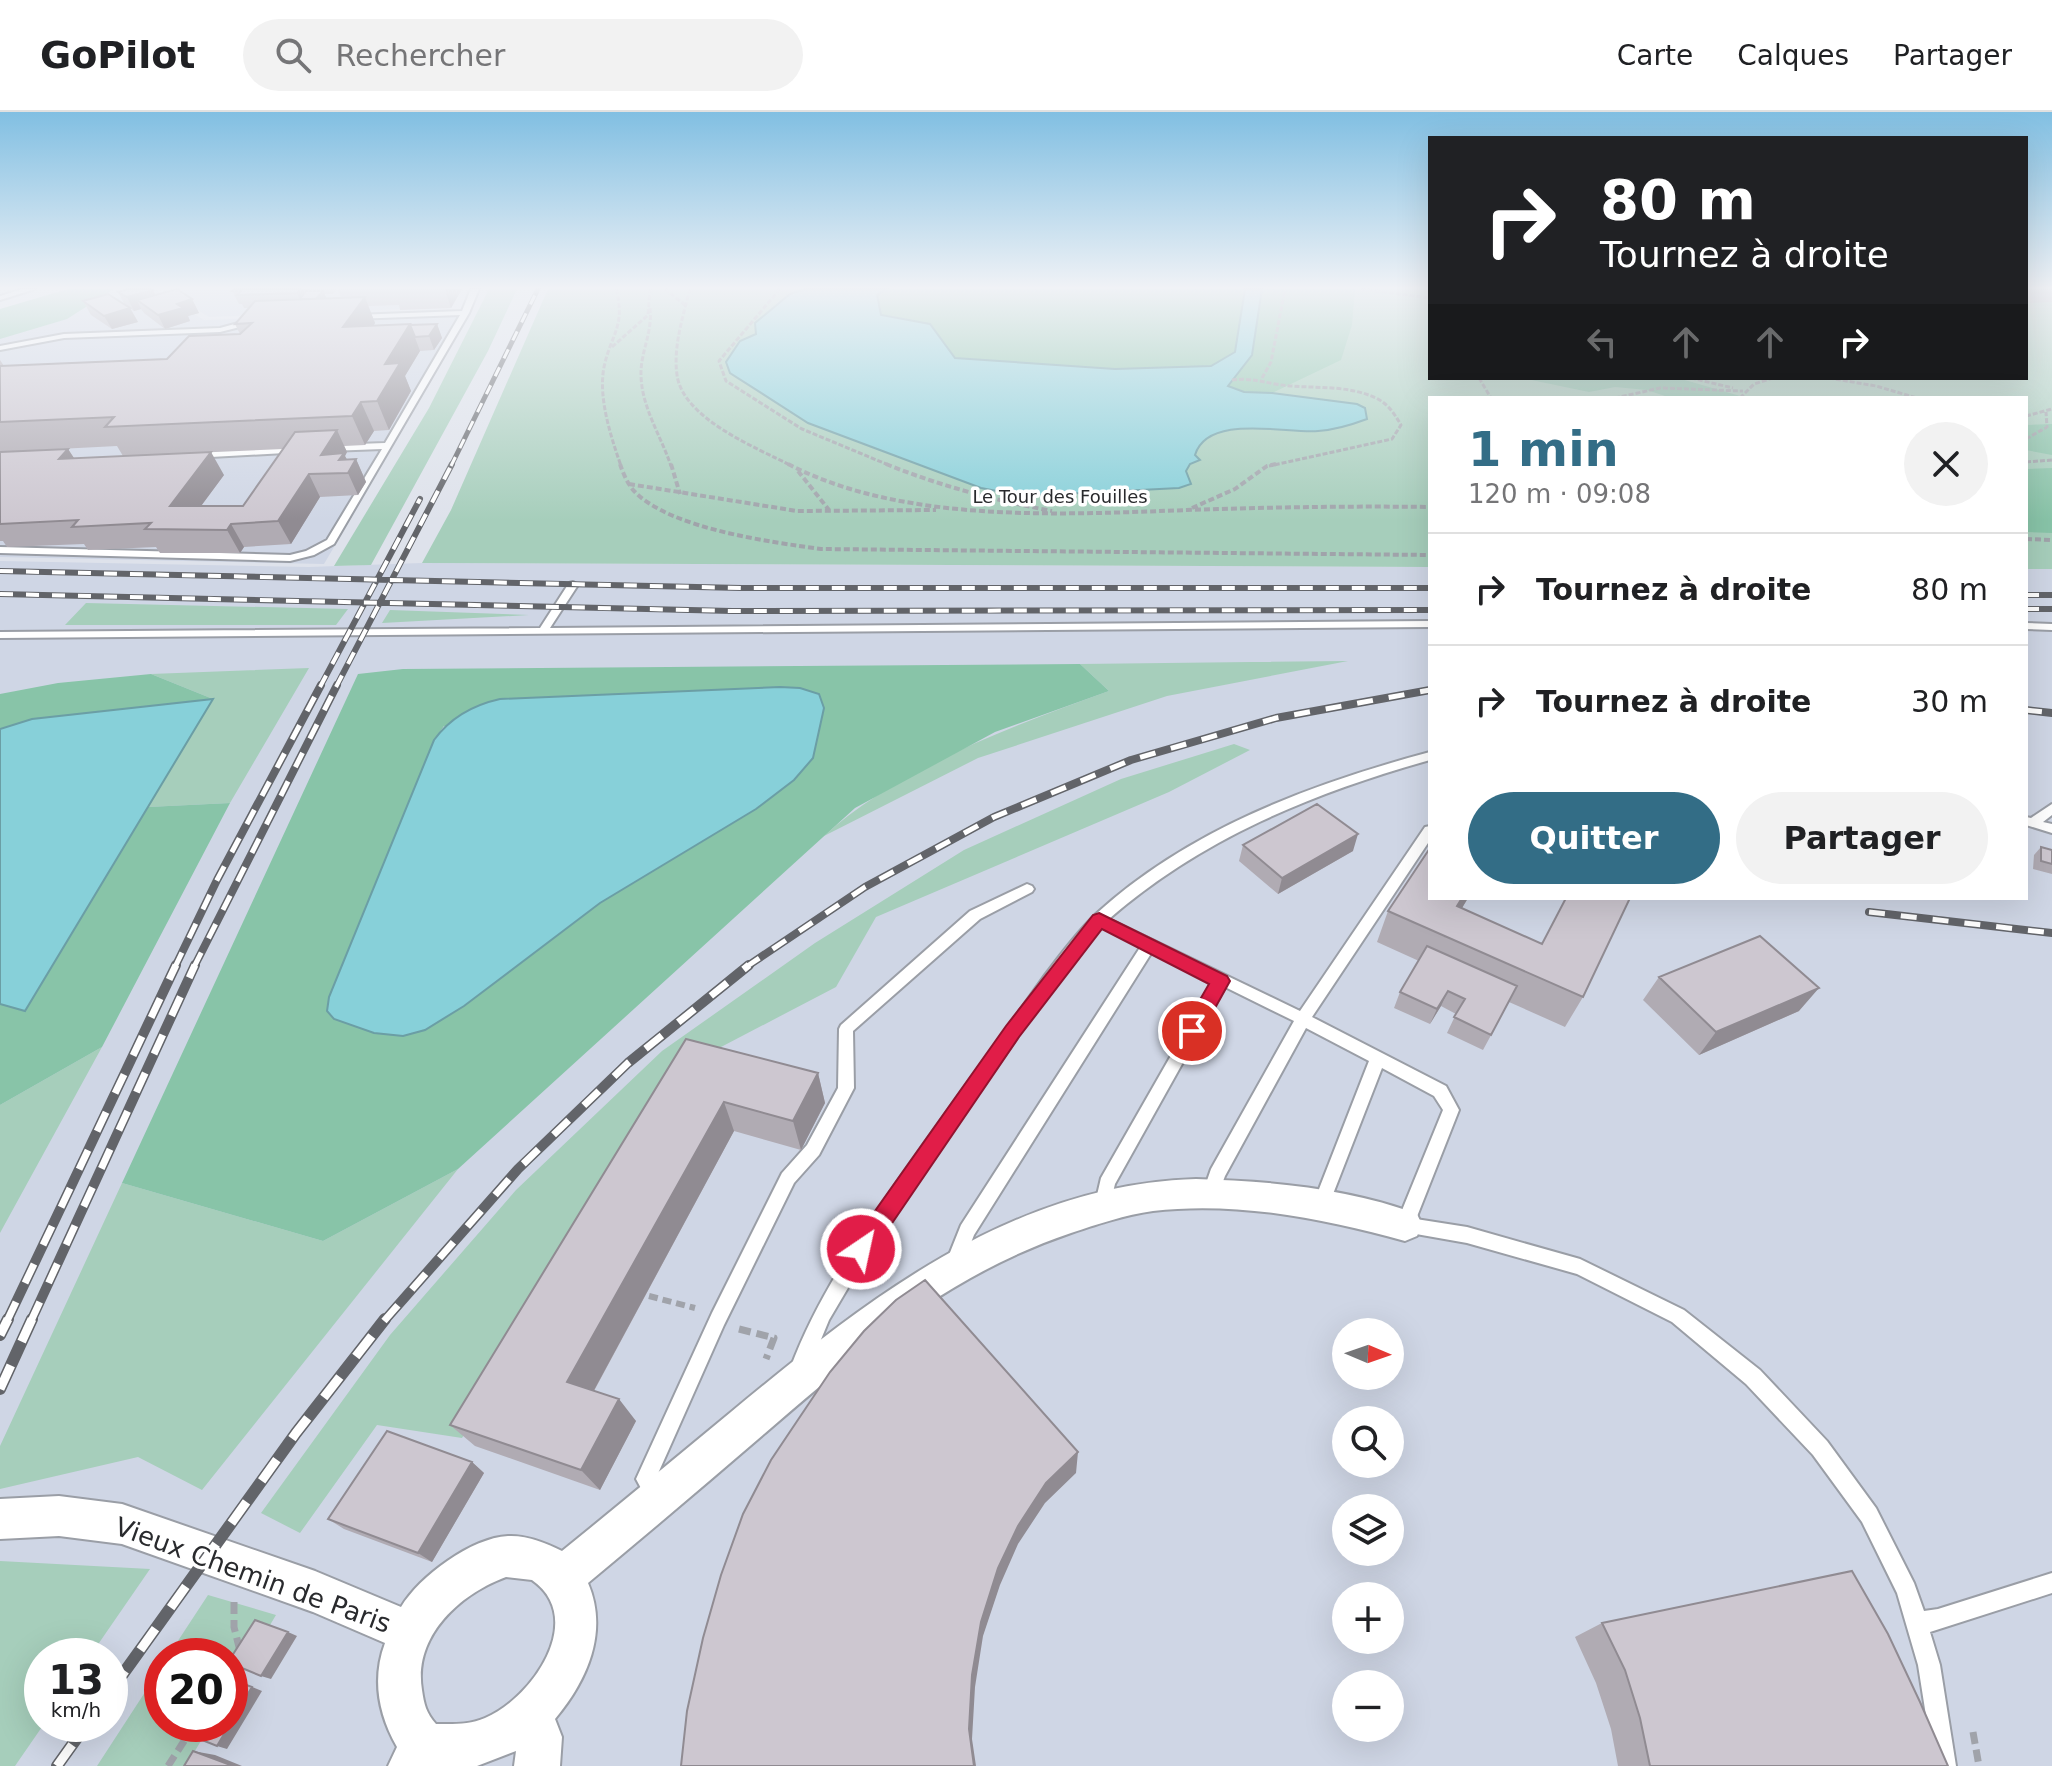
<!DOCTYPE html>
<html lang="fr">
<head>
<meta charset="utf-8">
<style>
  :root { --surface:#fff; --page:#f2f2f2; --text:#202124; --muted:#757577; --line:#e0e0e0; --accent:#336d86 }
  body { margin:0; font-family:"DejaVu Sans",sans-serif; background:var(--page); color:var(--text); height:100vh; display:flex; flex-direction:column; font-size:30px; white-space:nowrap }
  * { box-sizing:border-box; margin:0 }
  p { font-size:26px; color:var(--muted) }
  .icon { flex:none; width:44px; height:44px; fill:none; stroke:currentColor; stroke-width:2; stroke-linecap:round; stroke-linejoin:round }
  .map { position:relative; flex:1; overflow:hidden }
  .panel { position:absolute; left:1428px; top:284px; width:600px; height:504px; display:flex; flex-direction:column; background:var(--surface); border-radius:0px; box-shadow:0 8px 32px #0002 }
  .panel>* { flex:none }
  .top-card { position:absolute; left:1428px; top:24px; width:600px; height:244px; border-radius:0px; box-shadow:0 8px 32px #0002; background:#202124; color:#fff; overflow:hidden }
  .needle { width:52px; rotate:92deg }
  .tools { position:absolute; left:1332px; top:1206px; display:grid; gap:16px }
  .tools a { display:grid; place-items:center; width:72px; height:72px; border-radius:50%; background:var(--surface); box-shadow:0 8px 32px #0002; font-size:40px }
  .speed { position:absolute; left:24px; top:1526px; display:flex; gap:16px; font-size:40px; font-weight:700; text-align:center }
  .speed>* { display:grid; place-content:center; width:104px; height:104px; border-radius:50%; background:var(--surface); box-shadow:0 8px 32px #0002; line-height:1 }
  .speed small { font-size:20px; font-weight:400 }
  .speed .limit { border:12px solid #d22; background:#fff; color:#111 }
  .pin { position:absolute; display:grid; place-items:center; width:68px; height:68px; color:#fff; margin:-34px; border:4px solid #fff; border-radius:50%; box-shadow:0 2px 8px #0007 }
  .me { position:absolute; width:88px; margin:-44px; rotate:34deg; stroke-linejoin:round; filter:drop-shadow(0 0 6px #0008) }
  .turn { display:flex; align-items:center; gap:28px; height:168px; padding:0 40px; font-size:36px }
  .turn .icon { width:104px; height:104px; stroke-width:2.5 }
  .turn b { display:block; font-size:56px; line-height:68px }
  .lanes { display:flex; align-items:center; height:76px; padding:0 40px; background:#0003; justify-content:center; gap:40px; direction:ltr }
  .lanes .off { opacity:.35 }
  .round { display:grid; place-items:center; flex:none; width:84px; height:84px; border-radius:42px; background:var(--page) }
  .headline { display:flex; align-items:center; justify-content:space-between; height:136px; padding:0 40px }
  h1 { font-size:48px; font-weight:800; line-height:60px; color:var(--accent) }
  .action { display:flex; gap:16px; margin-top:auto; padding:16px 40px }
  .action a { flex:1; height:92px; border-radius:48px; background:var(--accent); color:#fff; font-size:32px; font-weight:800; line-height:92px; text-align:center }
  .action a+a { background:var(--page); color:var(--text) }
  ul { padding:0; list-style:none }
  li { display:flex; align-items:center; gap:24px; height:112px; padding:0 40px; border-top:2px solid var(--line) }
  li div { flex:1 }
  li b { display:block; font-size:30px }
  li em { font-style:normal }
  header { display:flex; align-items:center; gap:48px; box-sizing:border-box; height:112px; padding:0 40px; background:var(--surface); border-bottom:2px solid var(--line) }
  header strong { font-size:38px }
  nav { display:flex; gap:44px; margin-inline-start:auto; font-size:28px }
  .search { width:560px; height:72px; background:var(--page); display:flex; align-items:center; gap:20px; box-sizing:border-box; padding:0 28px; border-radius:44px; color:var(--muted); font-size:30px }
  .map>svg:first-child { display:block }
  .built { fill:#cfd6e5; fill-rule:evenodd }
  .green { fill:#a6cebb }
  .forest { fill:#88c4a8; fill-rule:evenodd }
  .water { fill:#87d0d9; stroke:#6b9ea5; stroke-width:2 }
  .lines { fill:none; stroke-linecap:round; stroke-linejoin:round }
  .lane-casing { stroke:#9a9ea6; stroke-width:4 }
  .street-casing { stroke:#9a9ea6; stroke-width:4 }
  .path-far3 { stroke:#a0a3aa; stroke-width:3; stroke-dasharray:5 2; stroke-linecap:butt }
  .path-far2 { stroke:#a0a3aa; stroke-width:4; stroke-dasharray:6 3; stroke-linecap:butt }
  .path-far1 { stroke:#a0a3aa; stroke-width:6; stroke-dasharray:9 5; stroke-linecap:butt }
  .path { stroke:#a0a3aa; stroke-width:7; stroke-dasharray:12 6; stroke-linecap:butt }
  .lane { fill:#fff; fill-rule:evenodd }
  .street { fill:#fff; fill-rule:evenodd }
  .rail-far4-casing { stroke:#626469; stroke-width:5 }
  .rail-far3-casing { stroke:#626469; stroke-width:6 }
  .rail-far2-casing { stroke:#626469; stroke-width:8 }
  .rail-far1-casing { stroke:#626469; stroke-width:10 }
  .rail-casing { stroke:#626469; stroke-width:12 }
  .rail-far4 { stroke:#fff; stroke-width:3; stroke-dasharray:10; stroke-linecap:butt }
  .rail-far3 { stroke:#fff; stroke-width:4; stroke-dasharray:13; stroke-linecap:butt }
  .rail-far2 { stroke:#fff; stroke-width:5; stroke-dasharray:16; stroke-linecap:butt }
  .rail-far1 { stroke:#fff; stroke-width:7; stroke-dasharray:21; stroke-linecap:butt }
  .rail { stroke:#fff; stroke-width:9; stroke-dasharray:26; stroke-linecap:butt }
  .wall { fill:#b0abb3 }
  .shaded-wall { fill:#908b92 }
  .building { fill:#cdc7d0; stroke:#908b92; stroke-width:2 }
  .route { fill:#e11d48; stroke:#92132f; stroke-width:2 }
  .labels { text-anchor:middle; stroke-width:7; stroke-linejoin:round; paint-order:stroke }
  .far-street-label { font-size:18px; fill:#292a2d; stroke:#fff }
  .near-street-label { font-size:26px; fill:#292a2d; stroke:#fff }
</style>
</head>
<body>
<header>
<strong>GoPilot</strong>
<div class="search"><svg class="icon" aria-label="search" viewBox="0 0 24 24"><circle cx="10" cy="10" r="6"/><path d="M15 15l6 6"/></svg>Rechercher</div>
<nav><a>Carte</a><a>Calques</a><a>Partager</a></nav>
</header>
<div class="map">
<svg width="2052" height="1654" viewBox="0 0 2052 1654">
  <rect width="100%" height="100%" fill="#dee2eb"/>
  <path class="built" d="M153 177 204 208 473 198 324 452 0 445V216Z
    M163 177H458L449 195 209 205Z
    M0 449 309 455 422 451 1430 455V786H2026V457H2052V1654H0ZM1346 1220H1390V1264H1346ZM1346 1308H1390V1352H1346ZM1346 1396H1390V1440H1346ZM1346 1484H1390V1528H1346ZM42 1544H110V1612H42ZM162 1544H230V1612H162ZM1346 1572H1390V1616H1346Z"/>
  <path class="green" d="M489 177H517L488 239 371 453 334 454 429 296Z
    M548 177H1430V266H2026V177H2052V457H2026V286H1430V455L422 451 451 398Z
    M86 491 348 497 336 513H65Z
    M390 498 529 503 382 511Z
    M1348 549 1167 584 978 646 824 724C900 655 1013 614 1109 579L1080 552Z
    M309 556 230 691 148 695 213 587 151 562Z
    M1234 632 1250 638 1169 680 876 805 836 875 700 946 462 1326 377 1313 300 1421 261 1401 390 1223 516 1078 662 939 815 831 964 738 1121 667Z
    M102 935 0 1121V993Z
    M458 1057 202 1378 138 1345 0 1377V1334L122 1071 323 1129Z
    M0 1449 150 1457 90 1544H42L44 1612 15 1654H0Z
    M208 1483 276 1503 230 1580V1544H168Z
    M162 1554V1612H211L186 1654H97Z"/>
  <path class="forest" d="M68 177H114L67 207 0 227V197Z
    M886 177H1245L1235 240 1211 254 1115 257 955 246 930 212 881 204 877 182Z
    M1262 177H1355L1352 213 1341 248 1272 281 1244 280 1227 274 1252 243Z
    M1522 266H1678L1747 286H1671L1647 278 1615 275 1589 280Z
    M2052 312V343L2026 338V313Z
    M2052 356V421L2026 420V357Z
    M1080 552 1109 579 995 620 855 696 458 1057 323 1129 122 1071 358 562 403 557ZM444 614 600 791 464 894 327 899 329 885 434 628Z
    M151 562 213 587 32 607 0 617V582L58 571Z
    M230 691 102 935 0 993V892L25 898 148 695Z"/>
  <path class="water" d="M805 177H886L877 183 881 203 930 212 955 246 1115 257 1211 254 1235 240 1245 177H1262L1252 243 1228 274 1244 280 1272 281 1357 292 1365 296 1367 307C1351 313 1335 318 1318 319 1287 322 1208 301 1195 343L1200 348 1190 352 1186 359 1191 372 1179 376 1023 384 981 376 808 311 730 261 726 250 740 229 756 222 755 211 790 182Z
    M780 575 800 576 819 582 824 596 813 646 794 668 756 697 600 791 464 894 425 918 403 924 374 921 334 907 327 899 329 885 434 628C450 606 473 593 500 587Z
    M213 587 25 899 0 892V617L32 607Z"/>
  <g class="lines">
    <defs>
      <path id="lane" d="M23 177H35L0 188V184Z
        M471 177H479L469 201 334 432 314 443 290 449 0 441V435L290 443 306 439 327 428 382 337 329 339 325 336 329 333 385 331 460 203 354 207 350 205 354 203 462 199Z
        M253 207H256V211L220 220 64 226 0 238V234L64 222 220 216Z
        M300 335 303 336V340L193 346 189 343 193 340Z
        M573 470 578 473 550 516 1430 509V515L0 526V520L540 516 569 471Z
        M2026 511 2052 512V518L2026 517Z
        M1430 640V648C1313 681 1202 726 1109 807L1300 899 1425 715 1430 714V728L1312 905 1446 974 1459 998 1416 1107 1467 1115 1580 1147 1684 1198 1760 1258 1827 1329 1876 1396 1914 1471 1924 1499 1938 1497 2052 1461V1481L1930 1520 1940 1553 1956 1654H1934L1918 1553 1897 1481 1862 1410 1813 1343 1746 1272 1672 1210 1577 1162 1467 1131 1399 1119 1396 1113 1443 998 1434 984 1382 956 1326 1100 1320 1103 1314 1100 1312 1095 1369 949 1306 916 1225 1064 1216 1088 1210 1091 1204 1088 1202 1083 1211 1057 1294 909 1225 875 1115 1072 1108 1101 1102 1104 1096 1101 1094 1096 1101 1066 1213 870 1152 840 974 1123 960 1159 954 1161 948 1159 945 1153 961 1113 1141 834 1101 815 1055 871 875 1130 829 1208 806 1264 799 1266 792 1264 790 1257C816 1187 857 1128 899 1067 947 998 997 931 1045 863 1061 842 1077 820 1096 802 1189 717 1311 672 1430 640Z
        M2052 692V703L2043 710 2052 712V721L2026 713V705L2031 706Z
        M1027 772 1032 774 1034 777 1032 780 980 807 853 919 854 976 819 1043 794 1071 724 1213 656 1366 667 1386 664 1393 657 1396 650 1393 636 1367 712 1201 782 1061 807 1033 838 976 839 917 841 913 970 799Z"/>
      <path id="street" d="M1196 1067C1269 1069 1348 1076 1417 1102L1422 1113 1417 1124 1405 1129C1325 1107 1237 1089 1153 1099 1125 1103 1098 1112 1071 1121 947 1163 862 1238 764 1322 706 1372 647 1422 588 1471 609 1520 587 1569 555 1607L562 1625 560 1654H514L516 1639 477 1654H388L397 1635C378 1602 372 1566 385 1531L313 1500 122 1432 59 1424 0 1427V1387L59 1384 122 1392 315 1459 401 1495C420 1464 471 1426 508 1424 527 1423 546 1431 562 1439 619 1393 675 1346 731 1300 866 1188 1012 1072 1196 1067ZM506 1465 532 1468C588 1507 531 1587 485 1606 469 1613 454 1612 436 1612 426 1601 424 1592 422 1578 413 1524 460 1482 506 1465Z"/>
    </defs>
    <use href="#lane" class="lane-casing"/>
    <use href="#street" class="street-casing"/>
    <path class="path-far3" d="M616 177C626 214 611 222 604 255 598 286 611 325 621 354
      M665 177 686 194
      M690 177C683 204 673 235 677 263 683 307 757 336 792 354
      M780 177 719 249 726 269 802 317 891 354
      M1361 177 1430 186
      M650 196C653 220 640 241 641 264 642 296 661 324 671 354
      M612 235 648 203 650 177
      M1262 266 1271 250 1285 177
      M1479 266 1491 286
      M1691 266 1733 276
      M1829 266 1876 274 1917 286
      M1232 268C1250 266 1258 269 1275 272 1309 278 1343 271 1376 286 1388 292 1394 301 1401 313L1392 327 1269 354
      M1615 286 1660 276 1743 279
      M1740 286 1754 272 1773 266
      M2026 304 2052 297
      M2026 327 2047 315 2046 300
      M2026 350 2052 348"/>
    <path class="path-far2" d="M620 352C623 361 627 371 634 379 670 417 771 430 821 437L1430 443
      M671 352 680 382
      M788 352C911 416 1083 401 1218 397 1289 395 1359 394 1430 395
      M886 352C940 374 994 388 1052 399
      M798 359 829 398
      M629 372 797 399 936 398
      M1192 396 1235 377 1267 354 1276 352
      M2026 427 2052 428"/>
    <path class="path-far1" d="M649 1184 695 1196"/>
    <path class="path" d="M739 1217 774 1226 766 1247
      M234 1490V1515L240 1539
      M1973 1620 1979 1654
      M168 1654 195 1612"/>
    <use href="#lane" class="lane"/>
    <use href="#street" class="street"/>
    <defs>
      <path id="rail-far4" d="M451 354 538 177"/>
      <path id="rail-far3" d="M0 459 741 476H1430
        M0 482 732 499 1430 498
        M2026 483H2052
        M2026 497H2052
        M320 575 420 387
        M336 575 452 352"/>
      <path id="rail-far2" d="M2026 598 2052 601
        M1869 800 2052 821
        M175 855 217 768 321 573
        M194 855 337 573
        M746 855 865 775 994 705 1131 648 1276 606 1430 578"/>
      <path id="rail-far1" d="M7 1209 176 853
        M31 1209 195 853
        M384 1209 518 1057 628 951 749 853"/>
      <path id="rail" d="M0 1223 8 1207
        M0 1277 32 1207
        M110 1580 296 1321 385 1207
        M57 1654 87 1612"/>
    </defs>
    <use href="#rail-far4" class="rail-far4-casing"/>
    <use href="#rail-far3" class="rail-far3-casing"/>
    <use href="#rail-far2" class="rail-far2-casing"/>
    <use href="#rail-far1" class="rail-far1-casing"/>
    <use href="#rail" class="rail-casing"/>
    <use href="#rail-far4" class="rail-far4"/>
    <use href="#rail-far3" class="rail-far3"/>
    <use href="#rail-far2" class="rail-far2"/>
    <use href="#rail-far1" class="rail-far1"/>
    <use href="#rail" class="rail"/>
  </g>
  <path class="wall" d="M234 177H337L333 182H324L325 186H341L338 177H462L451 196 400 198 399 193 368 194 375 211 374 213 437 212 442 226 434 238 420 239 405 264 411 279 389 318 374 319 365 333 344 334 347 340 345 344 347 348 356 347 366 370 358 383 320 385 291 432 244 435 240 441H160L156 435 88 438 84 432 7 435 3 429H0V340L68 337 74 346 224 363 201 394H243L283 337 123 344 117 334 0 340V248L4 254 167 247 240 222 235 212 249 196H244L242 192H239L232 179Z
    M2026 177H2052V190L2026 191Z
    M118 180 192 187 199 201 188 204 190 209 165 217 144 201 141 197 134 199 125 193Z
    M83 189 130 196 138 210 112 217 91 203Z
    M1243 733 1353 739 1278 782 1239 749Z
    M2041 735 2052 738V762L2033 757 2034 743Z
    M1430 786H1468L1462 796 1583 885 1565 915 1509 890 1483 938 1447 921 1456 902 1441 894 1430 912 1394 896 1400 880 1419 849 1377 830 1388 799Z
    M1659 865 1799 899 1699 943 1643 888Z
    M686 927 818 961 825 991 801 1038 734 1019 594 1279 636 1309 600 1378 475 1334 450 1313Z
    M472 1350 484 1361 432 1450 344 1417 328 1407Z
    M1602 1511 1948 1654H1618L1611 1617 1596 1571 1575 1525Z"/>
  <path class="shaded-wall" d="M300 177H309L312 183 300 188 297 181Z
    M445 177H462L451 196Z
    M153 178 160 192 137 188 141 197 134 199 127 185Z
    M323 179 326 185 319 194 316 187Z
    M365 185 375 211 365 227 343 215Z
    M192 187 199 201 188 204 190 209 165 217 158 203 177 192Z
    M130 196 138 210 112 217 104 204Z
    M410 212 420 239 405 264 411 279 389 318 377 289 385 252Z
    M437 212 442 226 434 238 429 224Z
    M361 290 374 319 365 333 352 304Z
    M337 318 347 340 345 344 351 355 356 347 366 370 358 383 348 361 321 343Z
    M68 337 83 360 59 347Z
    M211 340 224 363 184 417 170 394Z
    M309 362 320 385 291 432 278 409Z
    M231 412 244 435 240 441 227 418Z
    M1358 722 1353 739 1278 782 1282 766Z
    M1462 786H1468L1444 826 1457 794Z
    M1819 876 1799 899 1699 943 1716 920Z
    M1448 879 1441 894 1430 912 1437 897Z
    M818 961 825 991 801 1038 793 1009Z
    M724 990 734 1019 586 1293 567 1270Z
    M619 1287 636 1309 600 1378 581 1358Z
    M1078 1340 1076 1361 1045 1391 1018 1432 1000 1473 983 1524 975 1575 972 1627 976 1654H974L969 1617 972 1563 981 1510 998 1456 1018 1414 1046 1371Z
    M472 1350 484 1361 432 1450 418 1441Z
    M288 1520 297 1524 271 1567 261 1564Z
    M230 1566 262 1579 227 1637 217 1634Z
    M193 1639 215 1643 242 1654H233Z"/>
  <path class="building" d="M127 177H151L153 178 127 185 118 180Z
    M177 177 192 187 177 192 183 196 158 203 137 188Z
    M234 177H300L297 181 237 183 241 179H232Z
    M306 179H323L316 187H300Z
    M108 182 130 196 104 204 83 189Z
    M365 185 343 215 410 212 385 252 400 251 377 289 361 290 352 304 105 315 114 305 0 310V254L167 247 189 224 240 222 252 211 235 212 255 189Z
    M437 212 429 224 415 225 410 213Z
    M337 318 321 343 344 341 339 348 356 347 348 361 309 362 278 409 231 412 227 418 145 417 151 411 72 415 78 408 0 412V340L68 337 59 347 211 340 170 394H243L295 320Z
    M1317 692 1358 722 1282 766 1243 733Z
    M2041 735 2052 738V752L2041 749Z
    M1430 736V786H1462L1457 794 1542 832 1566 786H1630L1583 885 1388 799Z
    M1760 824 1819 876 1716 920 1659 865Z
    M1427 834 1517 874 1491 923 1454 905 1465 887 1448 879 1437 897 1400 880Z
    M686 927 818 961 793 1009 724 990 567 1270 619 1287 581 1358 450 1313Z
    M925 1168 1078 1340 1046 1371 1018 1414 998 1456 981 1510 972 1563 969 1617 974 1654H681L687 1599 703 1526 721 1463 743 1402 771 1348 830 1260 864 1219 896 1188Z
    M387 1319 472 1350 418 1441 328 1407Z
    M1852 1459 1888 1522 1920 1590 1948 1654H1650L1640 1606 1625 1558 1602 1511Z
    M255 1508 288 1520 261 1564 230 1551V1547Z
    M230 1567 252 1575 217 1634 187 1622 193 1612H230Z
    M193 1639 233 1654H184Z"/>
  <linearGradient id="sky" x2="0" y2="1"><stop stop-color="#81bfe2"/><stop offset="0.43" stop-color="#f0f2f6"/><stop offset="1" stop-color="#f0f2f6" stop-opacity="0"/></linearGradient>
  <rect width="2052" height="409" fill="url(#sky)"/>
  <path class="route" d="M1099 801 1227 864 1230 869 1199 925H1185L1182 919 1209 872 1102 817 1019 925 869 1145 861 1148 853 1145 850 1137 853 1130 1006 914 1093 803Z"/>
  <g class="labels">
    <g class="far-street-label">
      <text x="1060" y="391">Le Tour des Fouilles</text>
    </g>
    <g class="near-street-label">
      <text transform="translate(253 1463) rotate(20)" y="9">Vieux Chemin de Paris</text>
    </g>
  </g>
</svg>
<div class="tools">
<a><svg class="needle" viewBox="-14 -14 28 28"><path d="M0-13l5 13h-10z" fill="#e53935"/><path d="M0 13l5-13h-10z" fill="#757577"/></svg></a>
<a><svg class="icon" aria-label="search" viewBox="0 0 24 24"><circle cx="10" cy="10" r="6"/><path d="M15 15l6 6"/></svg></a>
<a><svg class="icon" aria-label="layers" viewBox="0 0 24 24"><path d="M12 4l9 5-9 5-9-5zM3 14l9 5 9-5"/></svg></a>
<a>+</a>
<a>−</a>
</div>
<div class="speed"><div>13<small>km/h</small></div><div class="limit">20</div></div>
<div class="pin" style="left:1192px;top:919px;background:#d93025"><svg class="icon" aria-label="arrive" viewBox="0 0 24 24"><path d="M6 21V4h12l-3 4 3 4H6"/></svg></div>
<svg class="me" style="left:861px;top:1137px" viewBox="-20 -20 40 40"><circle r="17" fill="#e11d48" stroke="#fff" stroke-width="3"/><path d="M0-11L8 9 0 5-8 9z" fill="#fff"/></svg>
<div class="top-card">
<div class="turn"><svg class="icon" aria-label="right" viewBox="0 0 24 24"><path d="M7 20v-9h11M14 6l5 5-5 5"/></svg><div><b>80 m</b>Tournez à droite</div></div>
<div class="lanes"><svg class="icon off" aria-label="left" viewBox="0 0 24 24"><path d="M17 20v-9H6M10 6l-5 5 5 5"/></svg><svg class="icon off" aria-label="ahead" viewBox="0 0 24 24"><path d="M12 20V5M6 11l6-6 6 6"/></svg><svg class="icon off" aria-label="ahead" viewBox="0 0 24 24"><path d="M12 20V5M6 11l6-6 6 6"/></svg><svg class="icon" aria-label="right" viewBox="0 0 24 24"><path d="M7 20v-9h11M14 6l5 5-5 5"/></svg></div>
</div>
<section class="panel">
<div class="headline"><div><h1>1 min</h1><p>120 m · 09:08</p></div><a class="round"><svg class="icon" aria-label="close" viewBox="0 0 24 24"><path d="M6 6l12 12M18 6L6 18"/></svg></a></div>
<ul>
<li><svg class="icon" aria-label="right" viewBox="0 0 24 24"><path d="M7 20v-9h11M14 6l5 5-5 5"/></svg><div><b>Tournez à droite</b></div><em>80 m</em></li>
<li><svg class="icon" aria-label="right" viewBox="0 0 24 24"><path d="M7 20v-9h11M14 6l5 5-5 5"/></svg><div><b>Tournez à droite</b></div><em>30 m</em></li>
</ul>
<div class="action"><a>Quitter</a><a>Partager</a></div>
</section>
</div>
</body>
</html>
